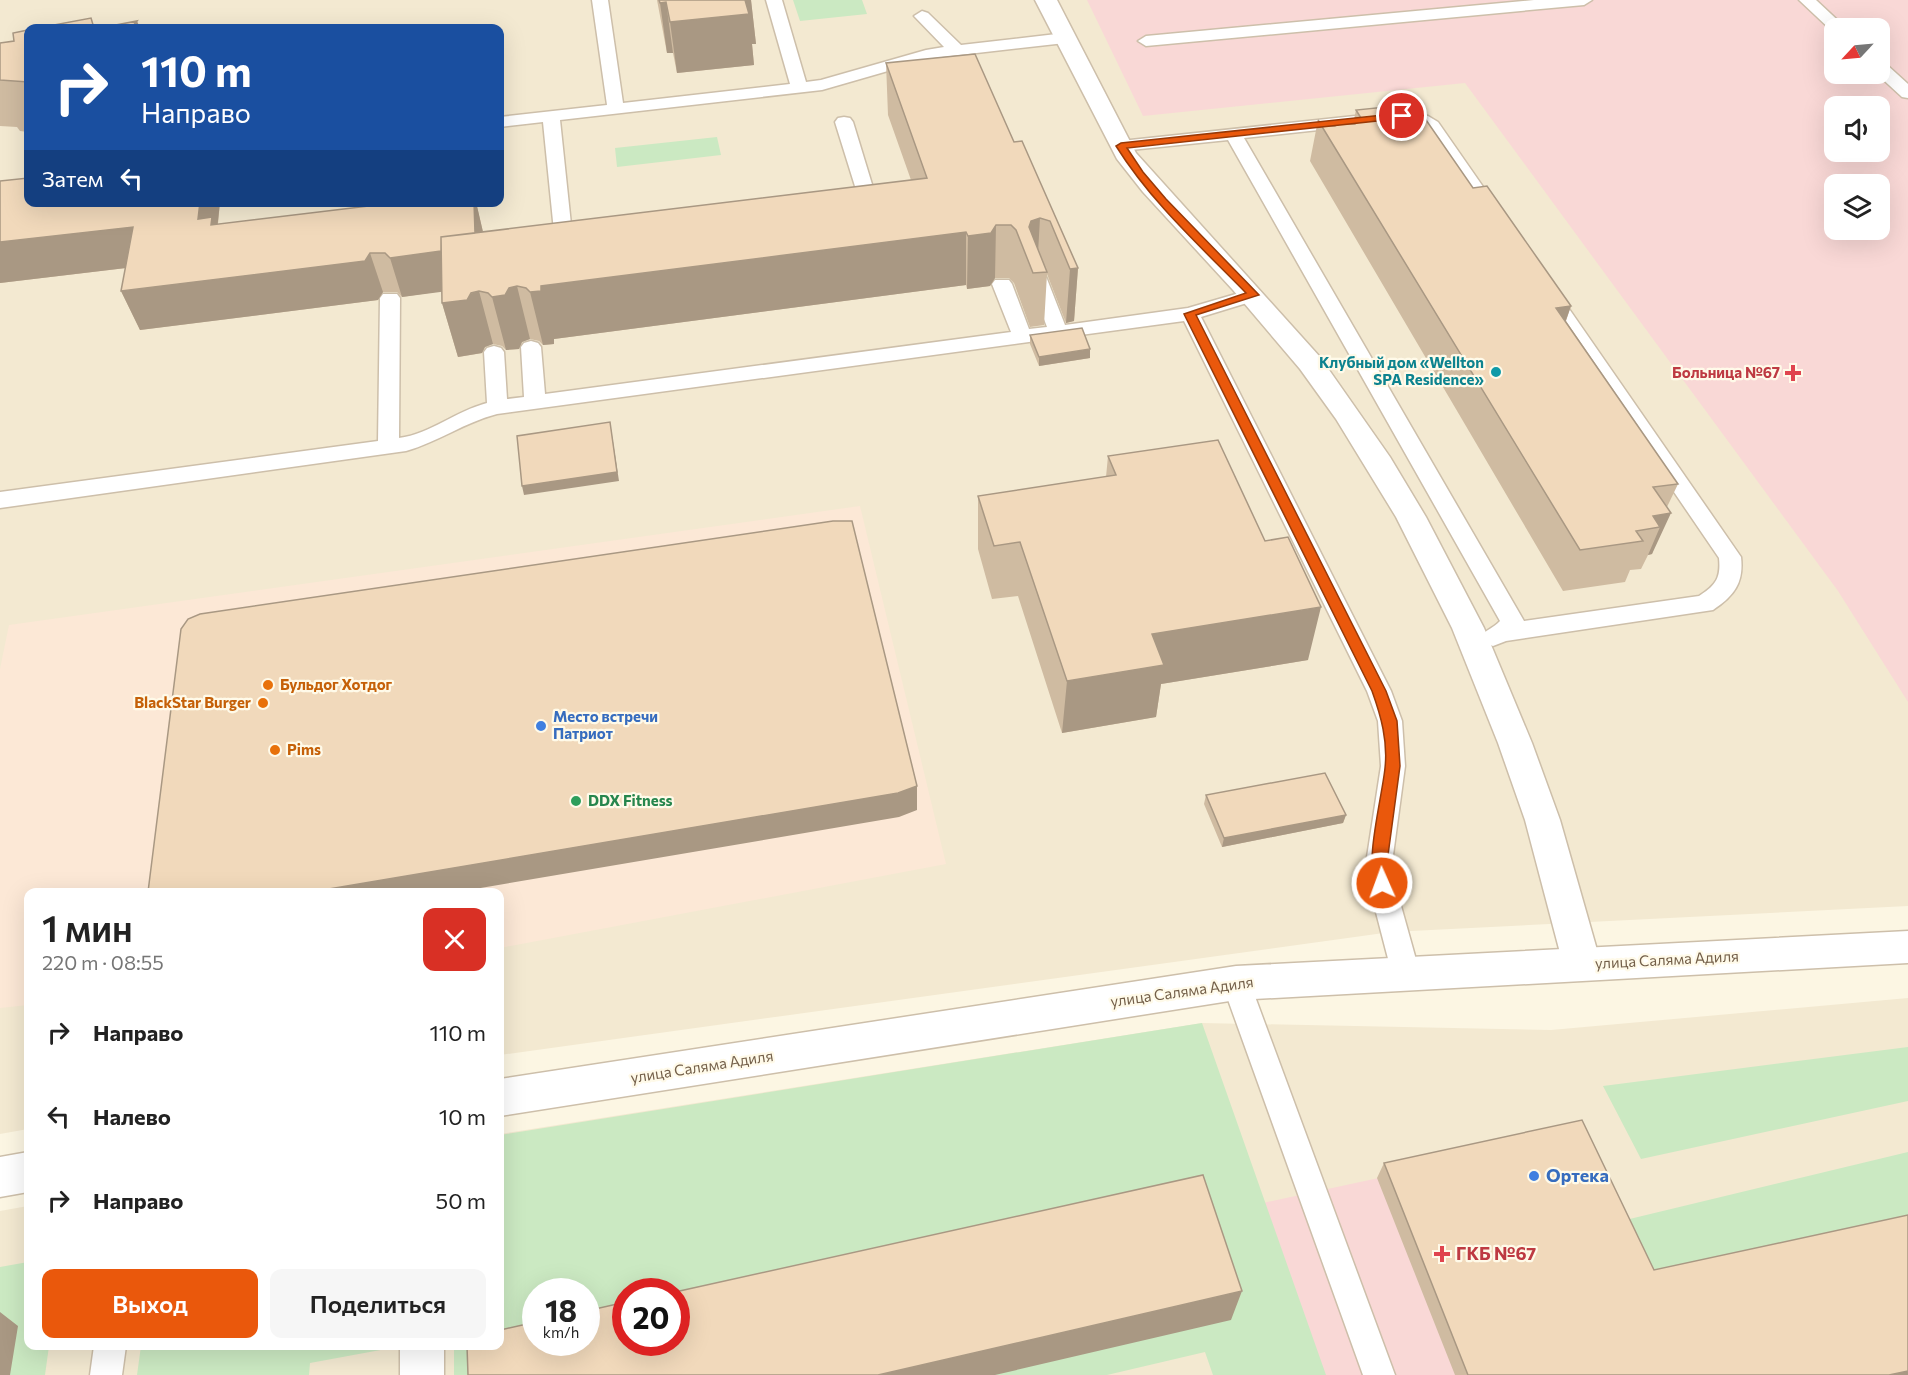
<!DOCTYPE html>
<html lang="ru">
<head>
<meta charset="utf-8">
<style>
  :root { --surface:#fff; --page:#f6f6f6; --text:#222; --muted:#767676; --accent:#ea580c }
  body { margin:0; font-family:Commissioner,sans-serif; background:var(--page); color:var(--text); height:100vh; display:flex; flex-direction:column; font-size:22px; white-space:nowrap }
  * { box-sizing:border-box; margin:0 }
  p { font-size:20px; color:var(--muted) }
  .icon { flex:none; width:33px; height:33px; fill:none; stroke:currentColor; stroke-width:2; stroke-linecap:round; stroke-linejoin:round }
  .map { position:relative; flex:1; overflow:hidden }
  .drawer { position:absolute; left:24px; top:888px; width:480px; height:462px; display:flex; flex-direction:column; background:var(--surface); border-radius:12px; box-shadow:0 6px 24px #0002 }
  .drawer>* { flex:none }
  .top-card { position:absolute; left:24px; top:24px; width:480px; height:183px; border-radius:12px; box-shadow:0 6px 24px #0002; background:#1a4fa0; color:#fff; overflow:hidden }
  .needle { width:39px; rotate:244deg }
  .tools { position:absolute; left:1824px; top:18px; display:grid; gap:12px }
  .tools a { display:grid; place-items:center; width:66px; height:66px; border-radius:12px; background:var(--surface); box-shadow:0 6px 24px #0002; font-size:30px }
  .speed { position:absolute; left:522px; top:1278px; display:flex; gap:12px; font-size:30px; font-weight:700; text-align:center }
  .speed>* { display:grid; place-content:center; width:78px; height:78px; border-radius:50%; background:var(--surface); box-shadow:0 6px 24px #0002; line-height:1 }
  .speed small { font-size:15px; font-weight:400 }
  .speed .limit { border:9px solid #d22; background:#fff; color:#111 }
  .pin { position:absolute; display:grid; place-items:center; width:51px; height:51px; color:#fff; margin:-26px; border:3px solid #fff; border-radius:50%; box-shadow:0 2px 6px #0007 }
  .me { position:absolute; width:66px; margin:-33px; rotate:358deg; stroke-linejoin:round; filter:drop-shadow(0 0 4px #0008) }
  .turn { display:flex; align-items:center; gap:21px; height:126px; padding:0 18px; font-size:27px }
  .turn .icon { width:78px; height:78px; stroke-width:2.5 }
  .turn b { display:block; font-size:42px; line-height:51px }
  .then { display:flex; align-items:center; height:57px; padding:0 18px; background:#0003; gap:12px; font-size:22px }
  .round { display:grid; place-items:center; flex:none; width:63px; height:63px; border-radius:12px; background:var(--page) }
  .headline { display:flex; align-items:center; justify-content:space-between; height:102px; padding:0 18px }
  h1 { font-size:36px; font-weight:600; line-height:45px }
  .cta { display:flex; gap:12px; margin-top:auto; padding:12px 18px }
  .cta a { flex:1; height:69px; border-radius:12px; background:var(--accent); color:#fff; font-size:24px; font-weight:600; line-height:69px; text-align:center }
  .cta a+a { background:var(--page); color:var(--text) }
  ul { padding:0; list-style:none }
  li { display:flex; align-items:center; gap:18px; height:84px; padding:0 18px }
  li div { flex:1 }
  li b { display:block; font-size:22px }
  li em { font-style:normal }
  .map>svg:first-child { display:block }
  .residential { fill:#f3e9d1; fill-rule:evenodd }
  .commercial { fill:#fce8d6 }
  .medical { fill:#f9d8d6; fill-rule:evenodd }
  .green { fill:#cbe9c2; fill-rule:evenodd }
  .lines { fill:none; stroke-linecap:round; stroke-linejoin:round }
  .service-casing { stroke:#cdbfaa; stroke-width:3 }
  .minor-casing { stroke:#cdbfaa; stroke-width:3 }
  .tertiary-casing { stroke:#cdbfaa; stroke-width:3 }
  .service { fill:#fff; fill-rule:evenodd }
  .minor { fill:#fff; fill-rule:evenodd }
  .tertiary { fill:#fff; fill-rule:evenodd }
  .wall { fill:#cfbba1 }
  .shaded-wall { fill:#a99883 }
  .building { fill:#f1d9bb; stroke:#a99883; stroke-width:1.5 }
  .route { fill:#ea580c; stroke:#983908; stroke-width:1.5 }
  .culture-dot { fill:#0f9aa8; stroke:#fffae9; stroke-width:2 }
  .health-dot { fill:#e0444e; stroke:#fffae9; stroke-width:2 }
  .food-dot { fill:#e8710a; stroke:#fffae9; stroke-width:2 }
  .shop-dot { fill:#3f7fe0; stroke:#fffae9; stroke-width:2 }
  .leisure-dot { fill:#2e9e5b; stroke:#fffae9; stroke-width:2 }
  .labels { text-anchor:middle; stroke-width:4.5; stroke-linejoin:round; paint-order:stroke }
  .culture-label { font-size:15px; font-weight:bold; fill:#0d838f; stroke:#fffae9; text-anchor:end }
  .health-label { font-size:15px; font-weight:bold; fill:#be3a42; stroke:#fffae9; text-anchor:end }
  .food-label { font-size:15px; font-weight:bold; fill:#c56008; stroke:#fffae9; text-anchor:start }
  .shop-label { font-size:15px; font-weight:bold; fill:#366cbe; stroke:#fffae9; text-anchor:start }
  .leisure-label { font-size:15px; font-weight:bold; fill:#27864d; stroke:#fffae9; text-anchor:start }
  .street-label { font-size:15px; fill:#735f49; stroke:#fffae9 }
  .near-shop-label { font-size:18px; font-weight:bold; fill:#366cbe; stroke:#fffae9; text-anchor:start }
  .near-health-label { font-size:18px; font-weight:bold; fill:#be3a42; stroke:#fffae9; text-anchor:start }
</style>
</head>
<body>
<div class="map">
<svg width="1908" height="1375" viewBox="0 0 1908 1375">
  <rect width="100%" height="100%" fill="#fcf6e3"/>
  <path class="residential" d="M0 0H1908V906L1391 932 500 1055V892H28V1129L0 1134ZM28 28H500V202H28ZM1834 28H1880V74H1834ZM1834 106H1880V152H1834ZM1834 184H1880V230H1834Z
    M1908 998V1375H0V1211L28 1206V1346H500V1134L1202 1023 1551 1030ZM536 1292H586V1342H536ZM626 1292H676V1342H626Z"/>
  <path class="commercial" d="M860 506 946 864 500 948V892H28V1005L0 1008V669L9 625Z"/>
  <path class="medical" d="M1087 0H1908V702L1838 591 1465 83 1143 116ZM1834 28H1880V74H1834ZM1834 106H1880V152H1834ZM1834 184H1880V230H1834Z
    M1480 1156 1613 1223 1908 1375H1297L1240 1208Z"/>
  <path class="green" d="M793 0H862L867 14 800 21Z
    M717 137 721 155 617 167 615 148Z
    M1202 1023 1326 1375H1213L1205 1352 1107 1375H995L676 1292H626L625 1334 486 1375H454V1346H500V1135ZM536 1292H586V1342H536Z
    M1908 1047V1101L1641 1159 1603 1086Z
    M1908 1152V1225L1642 1283 1613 1223Z
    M28 1262V1346H49L45 1375H10L0 1329V1267Z
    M141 1346H386V1349L310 1363 309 1375H137Z"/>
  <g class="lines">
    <defs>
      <path id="service" d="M592 0H608L623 103 790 84 766 0H782L806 82 821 80 926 50 944 47 914 16 922 11 928 13 961 45 1065 33 1073 38 1065 43 933 58 822 90 560 120 572 234 584 235 586 239 584 243 564 247 557 245 555 241 543 122 500 127V117L607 105Z
        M1534 0H1592L1584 5 1146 46 1138 41 1146 36Z
        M1799 0H1816L1846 28H1834V32L1832 31Z
        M1880 62 1886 64 1908 84V98L1902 97 1877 74H1880Z
        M1402 111 1428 116 1438 122 1502 214 1499 218H1487L1426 130 1417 124 1402 121 1244 138 1524 621 1699 596C1716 585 1721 578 1719 558L1539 294 1542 290H1556L1741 557C1744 583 1734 596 1713 610L1506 641 1493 646 1485 643 1481 637C1486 629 1494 628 1500 621L1228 140 1121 151 1115 150 1112 146 1115 142 1121 141Z
        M844 117 850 118 853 122 878 204 875 208 856 210 850 209 847 205 850 201 859 199 835 122 838 118Z
        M1038 273 1045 275 1047 279 1065 325 1188 308 1253 289 1260 291 1263 295 1260 299 1201 317 1391 691 1402 721 1405 766 1391 870 1420 974 1416 983 1406 986 1396 983 1392 974 1365 870 1381 766 1378 721 1367 691 1184 321 497 414C465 422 438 442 406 451L0 508V492L378 441 380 298 383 294H397L400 298 399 438C430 434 456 411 487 403L484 352 487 348 494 346 501 348 504 352 507 399 524 397 521 347 524 343 531 341 538 343 541 347 545 394 1011 332 992 284 995 280H1009L1012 284 1029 329 1047 327 1029 279 1031 275Z
        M1236 971 1246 974 1250 983 1395 1375H1363L1222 983 1226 974Z
        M94 1346H126L122 1375H90Z"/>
      <path id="minor" d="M1035 0H1057L1136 153 1320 357 1390 457 1426 517 1484 628 1532 743 1560 820 1601 964 1595 976 1582 980 1569 976 1563 964 1525 820 1498 743 1452 628 1396 517 1336 419 1300 369 1233 290 1143 192 1117 159Z
        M400 1346H444V1375H400Z"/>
      <path id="tertiary" d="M1908 931V963L1236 1000 500 1116V1079L1236 966Z
        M28 1152V1192L0 1197V1157Z"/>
    </defs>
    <use href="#service" class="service-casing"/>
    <use href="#minor" class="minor-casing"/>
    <use href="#tertiary" class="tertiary-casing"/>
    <use href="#service" class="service"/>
    <use href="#minor" class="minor"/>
    <use href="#tertiary" class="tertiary"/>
  </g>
  <path class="wall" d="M657 0H751L756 44H752L754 65 677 73 673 53H667Z
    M28 30V132L20 131 17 127 0 126V43L14 41Z
    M886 63 1014 142 1078 268 1074 321 1066 323 1047 274 1044 325 1030 327 1014 283 1009 278H995L990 286 967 289 966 285 554 339V344L543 345 539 341 530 339 522 342 519 349 506 350 502 346 493 344 485 347 482 353 458 357 442 303V291L402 297 397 292H383L378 300 140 330 121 291 126 268 0 283 28 202H220L218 224 476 202 483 232 911 180 888 115Z
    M1356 110 1473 188 1571 306 1566 321 1678 484 1667 507 1652 554 1648 555 1641 569 1630 570 1625 582 1563 591 1310 161 1318 120 1323 126H1335L1343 124H1353Z
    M1030 335 1090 358 1039 366 1030 344Z
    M1108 456 1308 660 1161 684 1156 717 1062 733 1018 596 992 599 978 549V496L1106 477Z
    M1206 795 1346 815 1343 823 1222 847 1204 804Z
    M1384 1163 1654 1270 1908 1375H1455L1377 1178Z"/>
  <path class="shaded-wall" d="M744 0H751L756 44H752L754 65 677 73 670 22Z
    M666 2 673 53H667L660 3Z
    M137 21 140 28H133L132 27Z
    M200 202H220L217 230 198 219Z
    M474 202H476L483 232 486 286 402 297 390 258Z
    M1040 218 1037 271 1029 227 1031 221Z
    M996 225 995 278 990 286 967 289 968 236Z
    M133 227 151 265 0 283V242Z
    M966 232V285L554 339V344L543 345 530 292 541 286Z
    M370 253 383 292 378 300 140 330 121 291Z
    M1078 268 1074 321 1066 323 1070 269Z
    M517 286 530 339 522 342 519 349 506 350 492 297 509 288Z
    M479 291 493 344 485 347 482 353 458 357 442 303Z
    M1571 306 1556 348V308Z
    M1090 349V358L1039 366V357Z
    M610 422 619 481 524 495 522 486Z
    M1671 513 1652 554 1648 555 1660 527 1653 516Z
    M1321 607 1308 660 1161 684 1156 717 1062 733 1067 681 1152 634Z
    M917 786V810L899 817 457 892H311Z
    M1346 815 1343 823 1222 847 1224 838Z
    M1242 1291 1231 1320 995 1375H878Z
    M0 1312 18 1326 10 1375H0Z
    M1908 1371V1375H1889Z"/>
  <path class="building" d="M659 0H745L749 14 670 22 666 2 660 3Z
    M91 18 94 28H38Z
    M137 21 132 27 133 28H100Z
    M28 30V82L0 80V43L14 41 13 33Z
    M975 54 1014 142 1022 141 1078 268 1070 269 1050 221 1040 218 1031 221 1029 227 1047 272 1033 273 1016 230 1011 225H996L991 233 968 236 966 232 541 286V291L530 292 526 288 517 286 509 288 505 295 492 297 488 293 479 291 471 293 467 300 442 303 441 237 927 178 886 63Z
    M1415 104 1473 188 1487 186 1538 259 1571 306 1556 308 1678 484 1653 487 1671 513 1653 516 1660 527 1636 531 1643 541 1580 550 1318 120 1323 126H1335L1340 121 1343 124H1355L1361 118 1356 110Z
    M28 178V202H200L198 219 212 217 211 225 402 202H474L475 233 441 237V251L390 258 385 253H370L365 261 121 291 133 227 0 242V181Z
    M1082 328 1090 349 1039 357 1030 335Z
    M610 422 617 472 522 486 517 436Z
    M1218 440 1265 541 1288 537 1321 607 1152 634 1164 665 1067 681 1020 542 994 546 978 496 1116 475 1108 456Z
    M833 521H852L917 786 898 793 311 892H148L181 629 188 619 200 614Z
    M1325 773 1346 815 1224 838 1206 795Z
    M1582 1120 1654 1270 1908 1215V1371L1889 1375H1468L1384 1163Z
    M1203 1175 1242 1291 878 1375H468L467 1346H500V1330L536 1322V1342H586V1311L626 1302V1342H676V1292H675Z"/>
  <path class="route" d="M1402 113 1406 116 1405 118 1127 148 1143 172 1166 199 1259 295 1196 315 1386 691 1397 721 1400 766 1386 870 1389 883 1387 888 1382 890 1376 888C1364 863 1382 798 1385 768 1388 741 1381 716 1372 691L1184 314 1246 293C1200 246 1151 202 1116 146L1121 143Z"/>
  <circle class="culture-dot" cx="1496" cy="372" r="6"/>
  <g class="health-dot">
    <path d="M1790 364h6v6h6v6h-6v6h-6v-6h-6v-6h6z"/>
    <path d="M1439 1245h6v6h6v6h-6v6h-6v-6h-6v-6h6z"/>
  </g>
  <g class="food-dot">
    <circle cx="268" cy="685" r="6"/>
    <circle cx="263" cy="703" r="6"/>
    <circle cx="275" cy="750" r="6"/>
  </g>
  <g class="shop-dot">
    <circle cx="541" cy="726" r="6"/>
    <circle cx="1534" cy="1176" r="6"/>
  </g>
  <circle class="leisure-dot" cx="576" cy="801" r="6"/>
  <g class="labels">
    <g class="culture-label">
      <text x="1484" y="368">Клубный дом «Wellton<tspan x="1484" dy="17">SPA Residence»</tspan></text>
    </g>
    <g class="health-label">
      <text x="1780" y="378">Больница №67</text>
    </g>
    <g class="food-label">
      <text x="280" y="690">Бульдог Хотдог</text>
      <text x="251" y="708" text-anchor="end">BlackStar Burger</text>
      <text x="287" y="755">Pims</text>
    </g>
    <g class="shop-label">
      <text x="553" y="722">Место встречи<tspan x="553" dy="17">Патриот</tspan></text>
    </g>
    <g class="leisure-label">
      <text x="588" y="806">DDX Fitness</text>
    </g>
    <g class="street-label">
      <text transform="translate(1667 960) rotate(-3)" y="5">улица Саляма Адиля</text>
      <text transform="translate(1182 992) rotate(-8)" y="5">улица Саляма Адиля</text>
      <text transform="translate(702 1067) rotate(-9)" y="5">улица Саляма Адиля</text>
    </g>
    <g class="near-shop-label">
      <text x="1546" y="1182">Ортека</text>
    </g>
    <g class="near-health-label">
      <text x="1456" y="1260">ГКБ №67</text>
    </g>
  </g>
</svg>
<div class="tools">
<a><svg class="needle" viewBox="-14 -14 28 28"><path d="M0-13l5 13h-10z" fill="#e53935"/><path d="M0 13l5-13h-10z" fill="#767676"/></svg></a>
<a><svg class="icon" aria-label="sound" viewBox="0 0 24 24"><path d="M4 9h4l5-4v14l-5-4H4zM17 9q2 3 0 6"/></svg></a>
<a><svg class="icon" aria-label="layers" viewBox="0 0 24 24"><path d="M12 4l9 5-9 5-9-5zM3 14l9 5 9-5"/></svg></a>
</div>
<div class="speed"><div>18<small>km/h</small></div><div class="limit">20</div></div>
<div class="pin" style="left:1402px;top:116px;background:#d93025"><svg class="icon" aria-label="arrive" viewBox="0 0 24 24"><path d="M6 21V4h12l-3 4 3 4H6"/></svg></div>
<svg class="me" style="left:1382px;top:883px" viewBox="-20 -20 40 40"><circle r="17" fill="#ea580c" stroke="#fff" stroke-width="3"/><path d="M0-11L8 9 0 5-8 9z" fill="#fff"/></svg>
<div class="top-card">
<div class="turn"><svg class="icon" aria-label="right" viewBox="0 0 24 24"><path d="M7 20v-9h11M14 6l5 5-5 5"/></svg><div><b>110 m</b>Направо</div></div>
<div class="then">Затем<svg class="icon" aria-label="left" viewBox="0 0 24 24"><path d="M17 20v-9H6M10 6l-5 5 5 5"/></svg></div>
</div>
<section class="drawer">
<div class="headline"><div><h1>1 мин</h1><p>220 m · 08:55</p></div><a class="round" style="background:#d93025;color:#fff"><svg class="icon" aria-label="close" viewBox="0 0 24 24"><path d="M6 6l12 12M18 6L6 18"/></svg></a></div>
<ul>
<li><svg class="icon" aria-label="right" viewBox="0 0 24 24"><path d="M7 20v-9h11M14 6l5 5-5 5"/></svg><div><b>Направо</b></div><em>110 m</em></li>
<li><svg class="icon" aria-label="left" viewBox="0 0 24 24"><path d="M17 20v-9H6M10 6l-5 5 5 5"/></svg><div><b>Налево</b></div><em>10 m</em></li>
<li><svg class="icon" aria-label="right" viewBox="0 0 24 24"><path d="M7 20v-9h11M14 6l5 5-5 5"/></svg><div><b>Направо</b></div><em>50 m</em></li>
</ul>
<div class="cta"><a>Выход</a><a>Поделиться</a></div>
</section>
</div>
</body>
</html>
